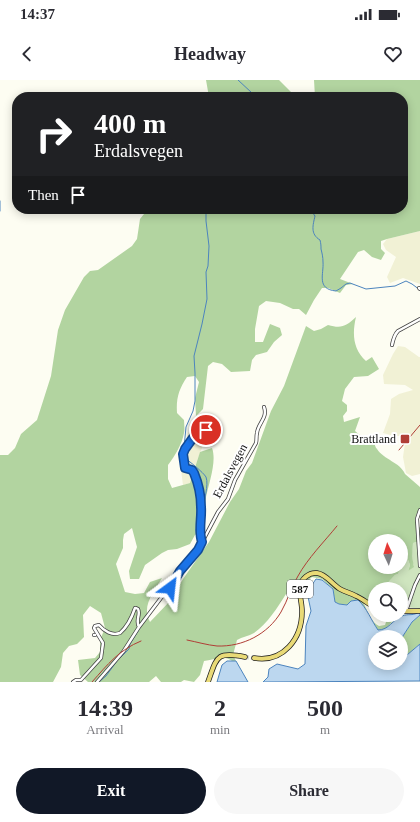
<!DOCTYPE html>
<html lang="en">
<head>
<meta charset="utf-8">
<style>
  :root { --surface:#fff; --page:#f7f7f7; --text:#2b2b33; --muted:#7c7c81; --accent:#111827 }
  body { margin:0; font-family:Georgia,serif; background:var(--page); color:var(--text); height:100vh; display:flex; flex-direction:column; font-size:15px; white-space:nowrap }
  * { box-sizing:border-box; margin:0 }
  p { font-size:13px; color:var(--muted) }
  .icon { flex:none; width:22px; height:22px; fill:none; stroke:currentColor; stroke-width:2; stroke-linecap:round; stroke-linejoin:round }
  .map { position:relative; height:602px; overflow:hidden }
  .panel { display:flex; flex-direction:column; background:var(--surface); flex:1 }
  .panel>* { flex:none }
  .hud { position:absolute; left:12px; top:12px; width:396px; height:122px; border-radius:16px; box-shadow:0 2px 10px #0003; background:#202124; color:#fff; overflow:hidden }
  .needle { width:26px; rotate:356deg }
  .fabs { position:absolute; left:368px; top:454px; display:grid; gap:8px }
  .fabs a { display:grid; place-items:center; width:40px; height:40px; border-radius:50%; background:var(--surface); box-shadow:0 2px 10px #0003; font-size:20px }
  .pin { position:absolute; display:grid; place-items:center; width:34px; height:34px; color:#fff; margin:-17px; border:2px solid #fff; border-radius:50%; box-shadow:0 1px 4px #0007 }
  .me { position:absolute; width:44px; margin:-22px; rotate:30deg; stroke-linejoin:round; filter:drop-shadow(0 0 3px #0008) }
  .turn { display:flex; align-items:center; gap:14px; height:84px; padding:0 16px; font-size:18px }
  .turn .icon { width:52px; height:52px; stroke-width:2.5 }
  .turn b { display:block; font-size:28px; line-height:34px }
  .then { display:flex; align-items:center; height:38px; padding:0 16px; background:#0003; gap:8px; font-size:15px }
  .eta { display:flex; justify-content:space-evenly; align-items:center; height:68px; text-align:center }
  .eta b { font-size:24px; font-weight:700; line-height:28px }
  .button { display:flex; gap:8px; margin-top:auto; padding:8px 16px }
  .button a { flex:1; height:46px; border-radius:24px; background:var(--accent); color:#fff; font-size:16px; font-weight:700; line-height:46px; text-align:center }
  .button a+a { background:var(--page); color:var(--text) }
  .status { display:flex; justify-content:space-between; align-items:center; height:28px; padding:0 20px; background:var(--surface); direction:ltr }
  .status svg { height:11px; fill:currentColor }
  header { display:flex; justify-content:space-between; align-items:center; height:52px; padding:0 16px; background:var(--surface); font-size:18px; font-weight:700 }
  .map>svg:first-child { display:block }
  .farmland { fill:#f1f1d5 }
  .green { fill:#cfe5bf }
  .forest { fill:#b2d4a0 }
  .water { fill:#bcd7ef; stroke:#4c84be }
  .lines { fill:none; stroke-linecap:round; stroke-linejoin:round }
  .stream { stroke:#4c84be; stroke-width:1 }
  .primary-tunnel { stroke:#d9d9d0; stroke-width:4; stroke-dasharray:4 2; stroke-linecap:butt }
  .minor-casing { stroke:#424242; stroke-width:4 }
  .primary-casing { stroke:#202020; stroke-width:5.5 }
  .minor { stroke:#fff; stroke-width:2.5 }
  .primary { stroke:#e9da77; stroke-width:4 }
  .rail { stroke:#b03e36; stroke-width:1 }
  .route-casing { stroke:#114b97; stroke-width:10 }
  .route { stroke:#1a73e8; stroke-width:7 }
  .poi-dot { fill:#b03e36; stroke:#fff; stroke-width:1.5 }
  .labels { text-anchor:middle; stroke-width:4; stroke-linejoin:round; paint-order:stroke }
  .shield { fill:#fff; stroke:#575757; stroke-width:1 }
  .shield-label { font-size:11px; font-weight:bold; fill:#0f0f0f }
  .poi-label { font-size:12px; fill:#0f0f0f; stroke:#fff; text-anchor:end }
  .street-label { font-size:12px; fill:#0f0f0f; stroke:#fff }
</style>
</head>
<body>
<div class="status"><b>14:37</b><svg viewBox="0 0 49 12"><path d="M0 12V9h3v3zM5 12V6h3v6zM10 12V3h3v9zM15 12V0h3v12zM26 1h20v11H26zM47 4h2v5h-2z"/></svg></div>
<header><svg class="icon" aria-label="back" viewBox="0 0 24 24"><path d="M15 5l-7 7 7 7"/></svg>Headway<svg class="icon" aria-label="heart" viewBox="0 0 24 24"><path d="M12 20l-8-8c-3-5 5-10 8-4 3-6 11-1 8 4z"/></svg></header>
<div class="map">
<svg width="420" height="602" viewBox="0 0 420 602">
  <rect width="100%" height="100%" fill="#fdfdf2"/>
  <path class="farmland" d="M420 151V204L403 198 390 203 387 197 396 177 386 170 383 164 387 159Z
    M398 266 405 267 419 277H420V394L412 396 406 393 403 377 406 356H394L383 353 390 334 391 319 399 314 413 310 405 305 384 304 383 295 393 274Z
    M193 347H204L208 353 198 378 190 403 183 405 181 390 180 371 186 362 188 353Z"/>
  <path class="green" d="M417 462 420 465V529L401 526V509H382L395 495 398 494 404 478 407 477 410 485 408 491 414 486C411 478 412 471 413 463Z"/>
  <path class="forest" d="M206 0H279L296 17H209Z
    M314 0H420V151L387 159 381 161V169L385 173 381 180 372 177 364 170 358 172 340 199 353 204 346 205 340 213 328 208H322L314 220 306 235 299 229H293L280 223 266 221 259 226 255 249V262H263L270 244 280 248 282 255 274 262 267 272 256 275 252 280 250 291 231 292 222 284 213 282 208 286 203 329 196 336 195 318 199 302 195 296 187 297C179 309 176 318 177 333L184 340C184 344 185 349 184 353 182 364 175 376 168 385V399L172 408 190 403 200 372 212 368C217 381 209 403 206 417 204 428 205 440 202 451L195 455 190 464 177 469 168 470 162 473 145 485 139 499H130L129 491 137 467 132 448 124 454 123 460V468L116 484 125 512 135 514 144 513 150 502 162 498C154 512 141 526 150 542L170 521 183 499 209 462 230 422 239 409 246 391 252 383 271 331 284 306 306 246 314 251 321 249 328 245C342 249 346 246 356 237 352 254 353 269 366 281L372 277 379 289 368 296 354 297 345 309 342 321 347 325V331L343 336 344 342 360 337 355 351 366 360 373 354C374 358 374 366 377 369 384 380 400 382 405 394L420 407V429L417 433 415 439 416 442 420 448V465L417 462 413 463 412 476 414 487 408 491 410 485 407 477 404 478 401 485V461H375V487H401L398 494 395 495 382 509H375V524L368 521 364 524C368 532 371 542 379 546L385 545 388 536 391 535H401V534L404 535C400 537 395 539 392 542 387 547 387 550 378 550 371 540 367 528 358 520L351 521 347 525 339 524 335 522 333 509 322 499 312 497 301 507 297 515 286 514C278 527 267 544 254 553 249 556 242 557 237 560L233 575 236 581H232C224 574 213 580 204 581L200 595 194 602 184 600 181 602H161L156 596 149 602H88L80 595 78 580 95 578 100 572V560L105 548 101 533 90 526 83 535 84 557 77 564 69 566 63 573 61 587 53 602H0V375H8L15 368 21 354 37 340 51 296 58 250 65 230 84 197 90 191 98 190 132 166 137 159 140 139 148 129H403V17H315Z
    M420 535V564L401 580V559L412 542Z"/>
  <path class="water" d="M316 499 322 500 333 509 335 522 339 524 347 525 351 521 358 520C367 528 371 540 378 550 389 550 392 540 402 536 409 533 413 537 420 531V535L412 542 401 559V557H375V583H384V585L388 589 397 583H401V580L420 564V601L263 602 268 597 269 589 277 584 298 589 305 584 306 546 311 531 307 512Z
    M227 581H236L248 602H217L222 585Z"/>
  <g class="lines">
    <path class="stream" d="M238 0 252 13 254 17
      M0 121V131
      M310 129 315 136C313 145 310 154 320 160 321 164 321 166 321 169 322 173 323 177 323 182 324 194 316 209 336 211L341 208 346 204 350 203 366 209 395 206 406 201 412 204 420 210
      M184 368 186 347 193 331 195 321V293L194 276 202 244 207 219 206 192 208 186 209 166 206 141V129
      M185 373V378C190 382 203 392 206 397 209 405 204 421 202 429
      M174 500 190 475 195 471 198 462 196 450 199 444 200 440
      M99 602 106 596 117 581 129 569 130 564 140 548"/>
    <path class="primary-tunnel" d="M245 577 254 578"/>
    <defs>
      <path id="minor" d="M419 208 420 209
        M392 265C393 260 394 255 398 251L420 239
        M420 430 417 439 420 486
        M202 462C199 450 202 438 201 427 201 414 199 405 194 393L193 390 185 388 183 376 185 369 197 353 207 350
        M406 531 415 505 420 495
        M94 555H95
        M73 602 76 600H81L101 578 103 563 94 548 95 546 99 545C104 551 112 556 120 553 127 547 132 537 135 528H136L138 529C141 535 135 540 139 547
        M97 602 123 572 139 547 161 518 171 507 181 491 198 470 218 432 228 419 235 400 256 363C257 359 256 357 257 353 258 343 268 338 264 327"/>
      <path id="primary" d="M401 531H420
        M254 578C283 583 302 559 302 531 302 523 299 515 300 507 301 499 309 492 317 493 326 494 332 504 340 509 345 512 351 513 356 516 363 519 368 524 375 527
        M208 602C217 577 216 571 245 577"/>
    </defs>
    <use href="#minor" class="minor-casing"/>
    <use href="#primary" class="primary-casing"/>
    <use href="#minor" class="minor"/>
    <use href="#primary" class="primary"/>
    <path class="rail" d="M399 370 420 345
      M187 560C197 562 207 565 217 566 243 567 268 554 281 532 288 520 291 507 298 496 308 478 324 462 337 446
      M92 602C108 584 119 570 141 561"/>
  </g>
  <g class="lines">
    <defs>
      <path id="route" d="M170 508 180 491 198 470 202 462C198 451 202 438 201 427 201 414 199 405 194 393L192 390 185 388 183 374 185 369 195 355 199 352 206 350"/>
    </defs>
    <use href="#route" class="route-casing"/>
    <use href="#route" class="route"/>
  </g>
  <rect class="poi-dot" x="400" y="354" width="10" height="10" rx="2"/>
  <g class="labels">
    <rect class="shield" x="287" y="500" width="26" height="18" rx="3"/>
    <g class="shield-label">
      <text x="300" y="513">587</text>
    </g>
    <g class="poi-label">
      <text x="396" y="363">Brattland</text>
    </g>
    <g class="street-label">
      <text transform="translate(230 391) rotate(-62)" y="4">Erdalsvegen</text>
    </g>
  </g>
</svg>
<div class="fabs">
<a><svg class="needle" viewBox="-14 -14 28 28"><path d="M0-13l5 13h-10z" fill="#e53935"/><path d="M0 13l5-13h-10z" fill="#7c7c81"/></svg></a>
<a><svg class="icon" aria-label="search" viewBox="0 0 24 24"><circle cx="10" cy="10" r="6"/><path d="M15 15l6 6"/></svg></a>
<a><svg class="icon" aria-label="layers" viewBox="0 0 24 24"><path d="M12 4l9 5-9 5-9-5zM3 14l9 5 9-5"/></svg></a>
</div>
<div class="pin" style="left:206px;top:350px;background:#d93025"><svg class="icon" aria-label="arrive" viewBox="0 0 24 24"><path d="M6 21V4h12l-3 4 3 4H6"/></svg></div>
<svg class="me" style="left:170px;top:508px" viewBox="-20 -20 40 40"><path d="M0-17L14 15 0 8-14 15z" fill="#1a73e8" stroke="#fff" stroke-width="4"/></svg>
<div class="hud">
<div class="turn"><svg class="icon" aria-label="right" viewBox="0 0 24 24"><path d="M7 20v-9h11M14 6l5 5-5 5"/></svg><div><b>400 m</b>Erdalsvegen</div></div>
<div class="then">Then<svg class="icon" aria-label="arrive" viewBox="0 0 24 24"><path d="M6 21V4h12l-3 4 3 4H6"/></svg></div>
</div>
</div>
<section class="panel">
<div class="eta">
<div><b>14:39</b><p>Arrival</p></div>
<div><b>2</b><p>min</p></div>
<div><b>500</b><p>m</p></div>
</div>
<div class="button"><a>Exit</a><a>Share</a></div>
</section>
</body>
</html>
